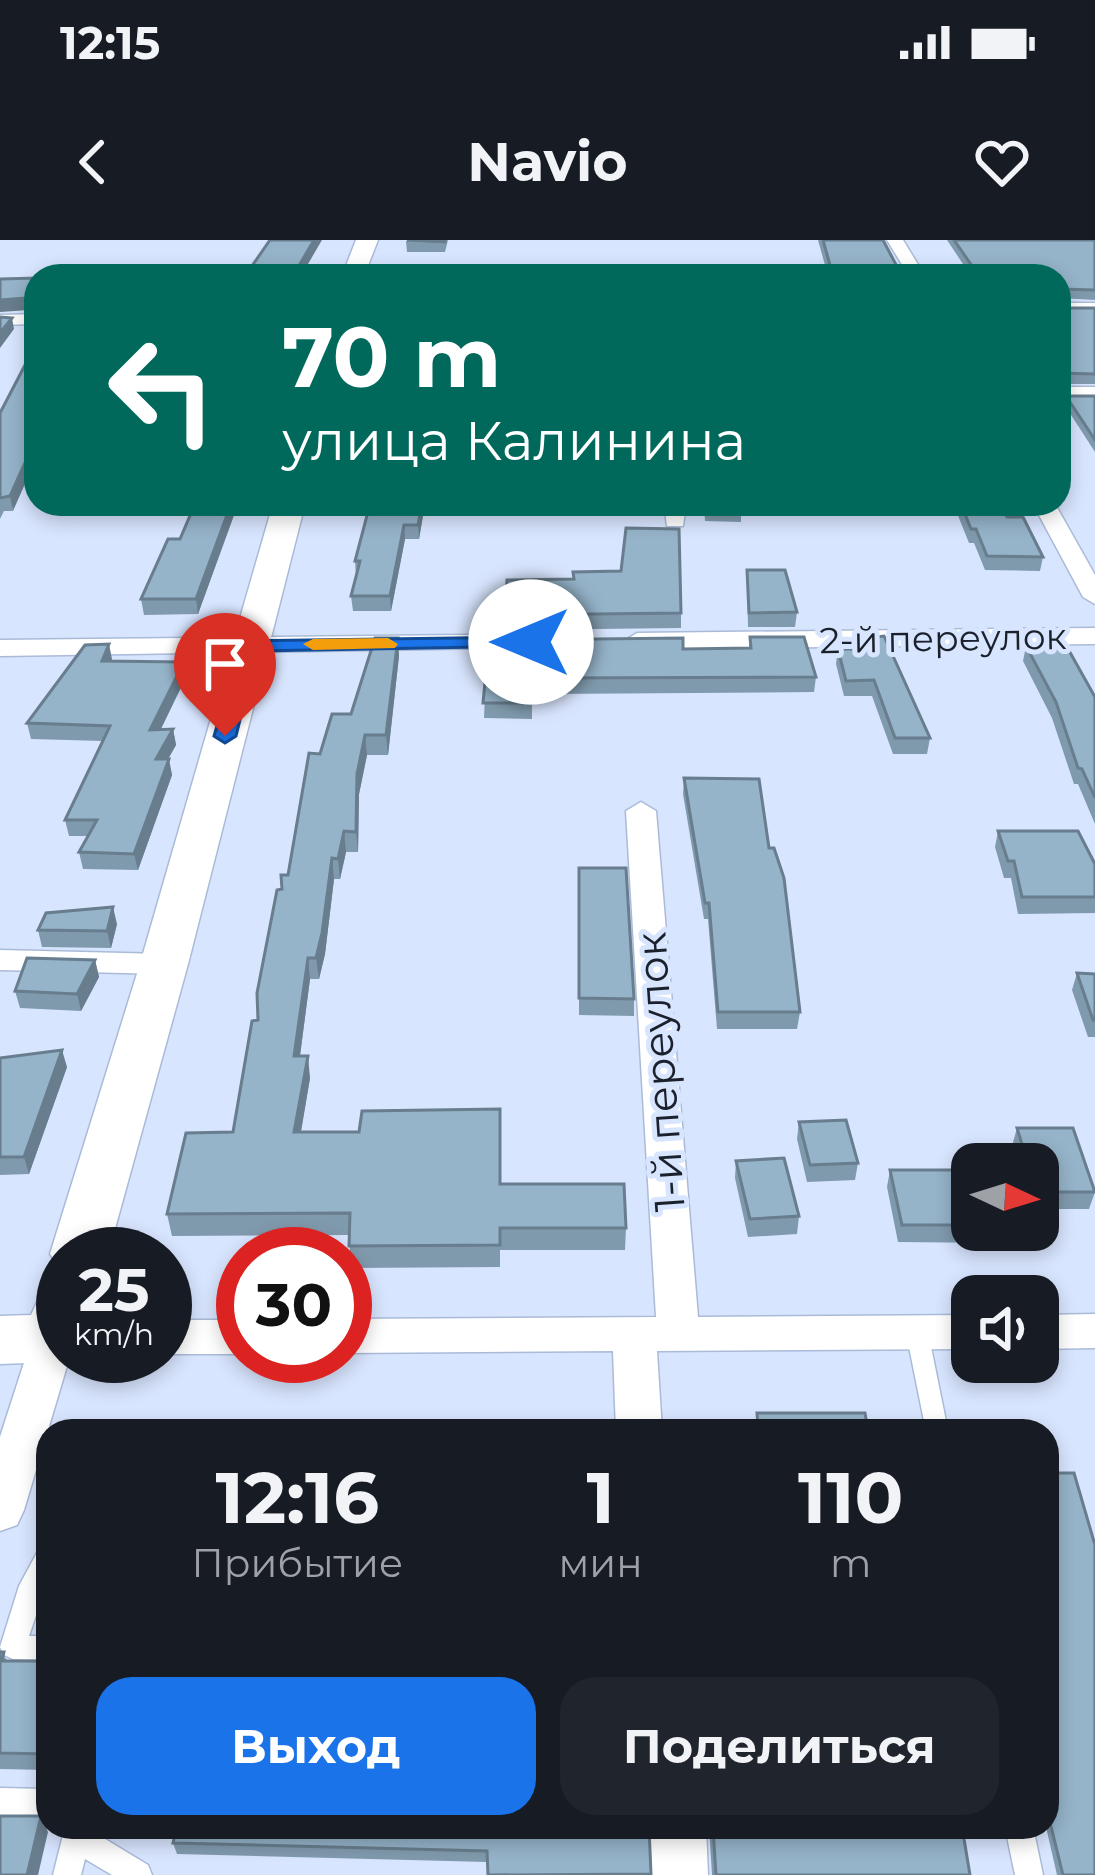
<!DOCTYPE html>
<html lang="ru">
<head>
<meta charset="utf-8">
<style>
  :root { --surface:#171b24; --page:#20242c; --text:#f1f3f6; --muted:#9ea1a6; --accent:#1a73e8 }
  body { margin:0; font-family:Montserrat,sans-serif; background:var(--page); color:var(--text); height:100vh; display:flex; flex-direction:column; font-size:45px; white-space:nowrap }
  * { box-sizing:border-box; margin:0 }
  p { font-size:39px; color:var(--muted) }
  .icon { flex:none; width:66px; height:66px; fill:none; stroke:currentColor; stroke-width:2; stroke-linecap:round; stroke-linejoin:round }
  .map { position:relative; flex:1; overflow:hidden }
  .side { position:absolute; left:36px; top:1179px; width:1023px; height:420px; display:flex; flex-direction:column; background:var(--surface); border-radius:36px; box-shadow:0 6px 18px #0003 }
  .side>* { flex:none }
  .top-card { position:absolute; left:24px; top:24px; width:1047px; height:252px; border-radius:36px; box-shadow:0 6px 18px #0003; background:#00695c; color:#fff; overflow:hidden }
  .needle { width:78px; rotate:94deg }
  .buttons { position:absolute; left:951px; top:903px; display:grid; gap:24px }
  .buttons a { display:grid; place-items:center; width:108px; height:108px; border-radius:24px; background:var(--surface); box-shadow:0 6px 18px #0003; font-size:60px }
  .speed { position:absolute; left:36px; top:987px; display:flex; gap:24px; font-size:60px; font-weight:700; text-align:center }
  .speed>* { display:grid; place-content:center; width:156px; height:156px; border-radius:50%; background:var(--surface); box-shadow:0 6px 18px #0003; line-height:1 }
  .speed small { font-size:30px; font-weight:400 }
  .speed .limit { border:18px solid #d22; background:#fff; color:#111 }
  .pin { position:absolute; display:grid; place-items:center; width:102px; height:102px; color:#fff; margin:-123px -51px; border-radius:50% 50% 50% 0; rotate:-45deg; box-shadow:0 0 12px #0007 }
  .pin .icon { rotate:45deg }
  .me { position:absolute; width:132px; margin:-66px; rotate:270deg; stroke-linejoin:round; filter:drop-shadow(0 0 9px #0008) }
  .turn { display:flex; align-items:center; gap:42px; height:252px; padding:0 60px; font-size:54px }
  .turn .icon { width:156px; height:156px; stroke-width:2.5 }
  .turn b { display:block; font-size:84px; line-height:102px }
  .eta { display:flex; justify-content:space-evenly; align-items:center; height:204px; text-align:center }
  .eta b { font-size:72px; font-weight:700; line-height:84px }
  .cta { display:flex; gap:24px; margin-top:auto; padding:24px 60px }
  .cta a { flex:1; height:138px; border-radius:36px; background:var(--accent); color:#fff; font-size:48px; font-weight:700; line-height:138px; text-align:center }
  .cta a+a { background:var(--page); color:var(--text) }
  .status { display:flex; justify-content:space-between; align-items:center; height:84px; padding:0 60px; background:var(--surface); direction:ltr }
  .status svg { height:33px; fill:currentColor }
  header { display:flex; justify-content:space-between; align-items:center; height:156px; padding:0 60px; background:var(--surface); font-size:54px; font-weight:700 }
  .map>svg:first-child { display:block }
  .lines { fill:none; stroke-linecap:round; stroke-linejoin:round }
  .service-casing { stroke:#aabbd8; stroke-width:3 }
  .minor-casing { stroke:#aabbd8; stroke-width:3 }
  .secondary-casing { stroke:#aabbd8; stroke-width:3 }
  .service { fill:#fff; fill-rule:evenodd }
  .minor { fill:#fff; fill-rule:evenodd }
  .secondary { fill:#fff; fill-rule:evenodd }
  .wall { fill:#809aad }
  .shaded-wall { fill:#687d8d }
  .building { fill:#95b3c9; stroke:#687d8d; stroke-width:3 }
  .route { fill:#1a73e8; stroke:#114b97; stroke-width:3 }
  .slow { fill:#f59e0b }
  .labels { text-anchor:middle; stroke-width:10; stroke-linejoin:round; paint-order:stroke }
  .far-street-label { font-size:36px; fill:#1b212c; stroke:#d8e5fe }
  .street-label { font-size:42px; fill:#1b212c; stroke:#d8e5fe }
</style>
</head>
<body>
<div class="status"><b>12:15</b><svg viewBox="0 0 49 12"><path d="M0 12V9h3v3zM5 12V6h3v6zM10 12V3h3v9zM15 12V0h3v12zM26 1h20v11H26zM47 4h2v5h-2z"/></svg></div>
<header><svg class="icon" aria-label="back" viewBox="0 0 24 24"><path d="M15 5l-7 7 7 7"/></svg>Navio<svg class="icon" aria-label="heart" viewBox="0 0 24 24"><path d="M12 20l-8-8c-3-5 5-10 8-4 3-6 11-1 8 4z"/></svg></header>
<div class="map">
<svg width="1095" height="1635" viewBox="0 0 1095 1635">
  <rect width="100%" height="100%" fill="#d8e5fe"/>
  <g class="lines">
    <defs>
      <path id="service" d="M917 1084 925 1086 928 1092 948 1191H926L906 1092 909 1086Z
        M48 1306V1340L29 1396H48V1420L13 1419 4 1415 0 1407 19 1346 39 1309Z
        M0 1548 48 1549V1577L0 1576Z
        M65 1587H93L92 1591 148 1625 152 1635H112L85 1619 81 1635H53Z
        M1005 1587H1033L1043 1635H1015Z"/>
      <path id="minor" d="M887 0H903L925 36H909Z
        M1059 63H1095V73H1059Z
        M36 74V84L0 85V75Z
        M1059 147H1095V159H1059Z
        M664 264H686L683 286H667Z
        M1033 264H1055L1095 335V364L1083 357Z
        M1095 388V404L637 409 624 401 637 393Z
        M551 394 564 402 560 407 0 416V400Z
        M641 562 656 571 698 1077 972 1075V1109L657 1111 662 1191H616L613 1111 345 1113V1079L656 1077 626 571Z
        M0 710 164 714 176 717 181 724 176 731 164 734 0 730Z
        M1095 1074V1108L1038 1109V1075Z
        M165 1080H243V1114H165Z
        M54 1081H63V1116H70L24 1270 17 1285 0 1291V1197L32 1098 39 1086Z
        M650 1587H706L708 1635H652Z"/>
      <path id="secondary" d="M356 0H378L364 36H342Z
        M273 264H305L188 724 108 1014H63V1031L50 1014 140 724Z
        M63 1044V1116H72L54 1122 0 1124V1076L31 1075 42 1051Z"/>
    </defs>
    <use href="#service" class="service-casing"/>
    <use href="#minor" class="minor-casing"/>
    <use href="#secondary" class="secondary-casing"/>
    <use href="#service" class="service"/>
    <use href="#minor" class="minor"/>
    <use href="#secondary" class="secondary"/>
  </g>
  <path class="wall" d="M448 0 445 12H407L406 1Z
    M818 0H875L902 36H828Z
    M947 0H1095V60L1059 58V36H971Z
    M1059 66 1061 68H1095V144H1059Z
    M1066 156H1095V212L1064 164Z
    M0 173 13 271H4L0 279Z
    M195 264H238L198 374 144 375 141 359 180 299Z
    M425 264 419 299H405L391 371H353L351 356 356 336 355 321Z
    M704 264H788L787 275 741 274V282L705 281Z
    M947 264H998L1007 277 1043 317 1040 331 985 330 974 303H969L955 268 950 269Z
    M747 330 797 372 795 387H748Z
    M681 373V388L505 390V375Z
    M750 397 816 437 814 452 550 454V462H532V479L484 478 486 432 683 409 749 408Z
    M398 398 399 416 388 515H367L359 554 358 612H346L340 639H334L325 714 319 739H310L300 816 310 838 301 892 500 944 626 988 625 1010H500V1027L351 1028 349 995 172 996 167 974 233 892 258 780 282 649 288 635 320 514 351 474Z
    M859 399 930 498 927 514H893L872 456H844L836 424 838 409H857Z
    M1026 406 1095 457V584L1078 544H1074L1052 478 1023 421Z
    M112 419 111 421 186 437 161 489H173L176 505 168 519 172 535 138 630 83 629 79 612 88 596H69L65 580 103 501 31 499 27 483Z
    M684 538 769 608 800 772 797 789H717L708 679H704L683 554Z
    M998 591 1095 624V673L1018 674 1011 638H1004L995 607Z
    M579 628 634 759V776L579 775Z
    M117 684 111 708 42 707 38 690Z
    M95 720 99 737 81 771 20 768 15 751Z
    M1077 733 1095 734V797H1088L1072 750Z
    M0 818 67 827 29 934 0 935Z
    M799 882 858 923 855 940 807 942 797 899Z
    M1017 888 1095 952 1089 969H1038V924H1018L1012 906Z
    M736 921 799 976 797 994 748 997 735 938Z
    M890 930H972V990H1005L1001 1003 898 1002 887 947Z
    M1047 1233 1095 1635H1057L1046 1587Z
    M0 1412 8 1421H48V1530L0 1529Z
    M649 1587 651 1635H488L487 1622 177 1614 173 1603Z
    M709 1587H962L970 1635H712Z"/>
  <path class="shaded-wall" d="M314 0H322L301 36H293Z
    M36 46V60L29 70 0 72V60Z
    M12 78 14 89 0 108V93Z
    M36 198V219L13 271 10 256Z
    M231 264H238L198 374 196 359Z
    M422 264H425L419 299 418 285Z
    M404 285 405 299 391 371 390 356Z
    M398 398 399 416 388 515 386 495Z
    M109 404 112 419 105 436 102 421Z
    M184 422 186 437 153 505 150 490Z
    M173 489 176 505 159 535 156 519Z
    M365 495 367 515 359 554 358 612 356 592 357 534Z
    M169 519 172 535 138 630 134 614Z
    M344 591 346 612 340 639 338 619Z
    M332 618 334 639 325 714 319 739 316 718Z
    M113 667 117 684 111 708 107 691Z
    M308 718 310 739 297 838 294 816Z
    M95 720 99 737 81 771 77 754Z
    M62 810 67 827 29 934 24 917Z
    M308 816 310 838 297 914 294 892Z
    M41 1576 48 1592 38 1635H27Z"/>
  <path class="building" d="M270 0H314L293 36H245Z
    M407 0H445V2Z
    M823 0H883L902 36H833Z
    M954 0H1095V50L1061 49 1059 55V36H979Z
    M36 38V46L26 58 0 60V39Z
    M1059 66 1061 68H1095V134L1059 133Z
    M0 77 12 78 0 93Z
    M36 104V198L10 256 0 258V173Z
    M1066 156H1095V200Z
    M195 264H231L196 359H141L168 299H180Z
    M370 264H422L418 285H404L390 356H351L360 321H355Z
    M706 264H741L742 268H706Z
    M961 264H998L1007 277H1023L1043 317 987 316 976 289H971Z
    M626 288 679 289 681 373 505 375 507 340 574 339 573 332 621 331Z
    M747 330H785L797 372 749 373Z
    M884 396 930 498H895L874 440 846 441 838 409H862L859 399Z
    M750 397H804L816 437 550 438V447H532V463H483L486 432 501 430 503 400 683 398V409L751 408Z
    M375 398H398L386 495H365L357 534 356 592 344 591 338 619 332 618 322 693 316 718H308L294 816H308L294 892H359L362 871 500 869V944H624L626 988H500V1005L349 1006 350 973 167 974 186 893 233 892 252 781 258 780 257 753 277 650 282 649 281 635H288L309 513 320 514 332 474H351Z
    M109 404 102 421 184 422 150 490 173 489 156 519H169L134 614 79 612 97 580H65L110 486 27 483 85 405Z
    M1026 406 1067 407 1095 457V558L1082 529 1078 528 1056 462Z
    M684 538 759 539 769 608H774L784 638 800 772H718L709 663H705Z
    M998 591H1078L1095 624V657H1022L1014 621H1008Z
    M579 628H626L634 759 579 758Z
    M113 667 107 691 38 690 46 673Z
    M27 718 95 720 77 754 15 751Z
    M1077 733 1095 734V780H1093Z
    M62 810 24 917H0V818Z
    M846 880 858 923 810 925 799 882Z
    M1017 888H1073L1095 952H1038V924H1028Z
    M784 918 799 976 750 979 736 921Z
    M890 930H972V985H902Z
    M757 1173H865L868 1191H687V1187H758Z
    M1047 1233H1074L1095 1305V1635H1063L1047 1570Z
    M0 1412H4L2 1421H48V1514L0 1513Z
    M0 1576H41L27 1635H0Z
    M177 1587H649L651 1634 488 1635 487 1611 173 1603Z
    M713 1587H962L970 1635H716Z"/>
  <path class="route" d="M531 397 541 402 538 406 257 411 236 496 225 503 214 496 242 401Z"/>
  <path class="slow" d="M388 398 398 404 395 408 313 410 303 404 313 399Z"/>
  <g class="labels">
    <g class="far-street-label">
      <text transform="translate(943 398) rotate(-1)" y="13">2-й переулок</text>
    </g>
    <g class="street-label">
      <text transform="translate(660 832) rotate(-94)" y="15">1-й переулок</text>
    </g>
  </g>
</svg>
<div class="buttons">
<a><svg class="needle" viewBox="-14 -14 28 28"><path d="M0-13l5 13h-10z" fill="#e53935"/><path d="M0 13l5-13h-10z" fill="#9ea1a6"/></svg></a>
<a><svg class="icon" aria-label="sound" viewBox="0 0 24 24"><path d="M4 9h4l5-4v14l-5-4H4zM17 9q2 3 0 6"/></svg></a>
</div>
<div class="speed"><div>25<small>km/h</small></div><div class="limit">30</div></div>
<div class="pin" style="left:225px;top:496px;background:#d93025"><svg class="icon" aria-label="arrive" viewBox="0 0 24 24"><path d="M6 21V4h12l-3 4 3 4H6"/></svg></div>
<svg class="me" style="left:531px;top:402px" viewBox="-20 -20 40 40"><circle r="19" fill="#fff"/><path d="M0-13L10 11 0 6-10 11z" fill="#1a73e8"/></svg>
<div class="top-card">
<div class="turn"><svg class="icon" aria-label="left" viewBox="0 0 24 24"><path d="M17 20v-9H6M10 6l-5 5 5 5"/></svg><div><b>70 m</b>улица Калинина</div></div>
</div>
<section class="side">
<div class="eta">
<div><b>12:16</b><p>Прибытие</p></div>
<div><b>1</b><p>мин</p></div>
<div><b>110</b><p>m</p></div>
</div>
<div class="cta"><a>Выход</a><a>Поделиться</a></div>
</section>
</div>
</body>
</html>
